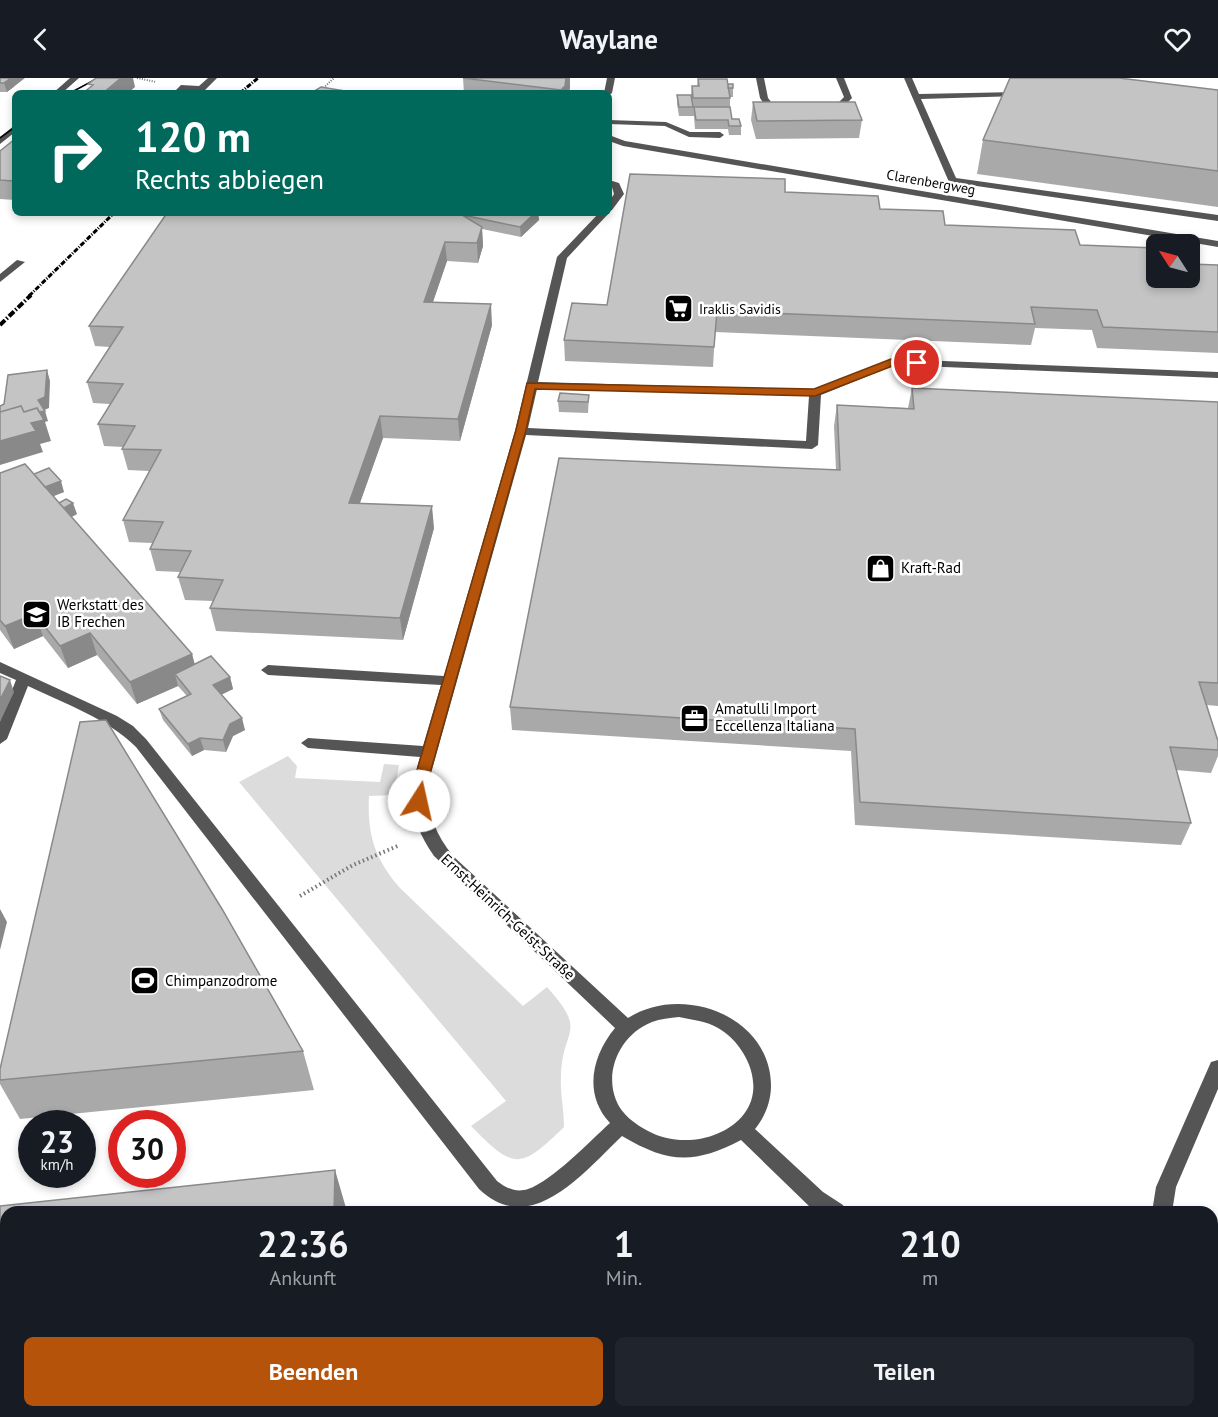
<!DOCTYPE html>
<html lang="de">
<head>
<meta charset="utf-8">
<style>
  :root { --surface:#171b24; --page:#20242c; --text:#f1f3f6; --muted:#9ea1a6; --accent:#b45309 }
  body { margin:0; font-family:"PT Sans",sans-serif; background:var(--page); color:var(--text); height:100vh; display:flex; flex-direction:column; font-size:22px; white-space:nowrap }
  * { box-sizing:border-box; margin:0 }
  p { font-size:20px; color:var(--muted) }
  .icon { flex:none; width:33px; height:33px; fill:none; stroke:currentColor; stroke-width:2; stroke-linecap:round; stroke-linejoin:round }
  .map { position:relative; flex:1; overflow:hidden }
  .sheet { position:absolute; left:0px; top:1128px; width:1218px; height:212px; display:flex; flex-direction:column; background:var(--surface); border-radius:18px 18px 0 0; box-shadow:0 3px 9px #0003 }
  .sheet>* { flex:none }
  .guide { position:absolute; left:12px; top:12px; width:600px; height:126px; border-radius:9px; box-shadow:0 3px 9px #0003; background:#00695c; color:#fff; overflow:hidden }
  .needle { width:39px; rotate:306deg }
  .tools { position:absolute; left:1146px; top:156px; display:grid; gap:12px }
  .tools a { display:grid; place-items:center; width:54px; height:54px; border-radius:9px; background:var(--surface); box-shadow:0 3px 9px #0003; font-size:30px }
  .speed { position:absolute; left:18px; top:1032px; display:flex; gap:12px; font-size:30px; font-weight:700; text-align:center }
  .speed>* { display:grid; place-content:center; width:78px; height:78px; border-radius:50%; background:var(--surface); box-shadow:0 3px 9px #0003; line-height:1 }
  .speed small { font-size:15px; font-weight:400 }
  .speed .limit { border:9px solid #d22; background:#fff; color:#111 }
  .pin { position:absolute; display:grid; place-items:center; width:51px; height:51px; color:#fff; margin:-26px; border:3px solid #fff; border-radius:50%; box-shadow:0 2px 6px #0007 }
  .me { position:absolute; width:66px; margin:-33px; rotate:10deg; stroke-linejoin:round; filter:drop-shadow(0 0 4px #0008) }
  .turn { display:flex; align-items:center; gap:21px; height:126px; padding:0 24px; font-size:27px }
  .turn .icon { width:78px; height:78px; stroke-width:2.5 }
  .turn b { display:block; font-size:42px; line-height:51px }
  .eta { display:flex; justify-content:space-evenly; align-items:center; height:102px; text-align:center }
  .eta b { font-size:36px; font-weight:600; line-height:42px }
  .primary-button { display:flex; gap:12px; margin-top:auto; padding:12px 24px }
  .primary-button a { flex:1; height:69px; border-radius:9px; background:var(--accent); color:#fff; font-size:24px; font-weight:600; line-height:69px; text-align:center }
  .primary-button a+a { background:var(--page); color:var(--text) }
  header { display:flex; justify-content:space-between; align-items:center; height:78px; padding:0 24px; background:var(--surface); font-size:27px; font-weight:600 }
  .map>svg:first-child { display:block }
  .green { fill:#dcdcdc }
  .lines { fill:none; stroke-linecap:round; stroke-linejoin:round }
  .path-far1 { stroke:#777; stroke-width:2; stroke-dasharray:1 1.5; stroke-linecap:butt }
  .path { stroke:#777; stroke-width:4; stroke-dasharray:1.5 3; stroke-linecap:butt }
  .minor { fill:#555; fill-rule:evenodd }
  .tram { stroke:#000; stroke-width:1.5 }
  .rail-far1 { stroke:#000; stroke-width:3; stroke-dasharray:5 1.5 1 1.5; stroke-linecap:butt }
  .rail { stroke:#000; stroke-width:4; stroke-dasharray:7 2 1.5 2; stroke-linecap:butt }
  .wall { fill:#a9a9a9 }
  .shaded-wall { fill:#898989 }
  .building { fill:#c4c4c4; stroke:#898989; stroke-width:1.5 }
  .route { fill:#b45309; stroke:#753606; stroke-width:1.5 }
  .labels { text-anchor:middle; stroke-width:5; stroke-linejoin:round; paint-order:stroke }
  .far-street-label { font-size:14px; fill:#000; stroke:#fff }
  .far-poi-label { font-size:14px; fill:#000; stroke:#fff; text-anchor:start }
  .poi-label { font-size:15px; fill:#000; stroke:#fff; text-anchor:start }
  .street-label { font-size:15px; fill:#000; stroke:#fff }
</style>
</head>
<body>
<header><svg class="icon" aria-label="back" viewBox="0 0 24 24"><path d="M15 5l-7 7 7 7"/></svg>Waylane<svg class="icon" aria-label="heart" viewBox="0 0 24 24"><path d="M12 20l-8-8c-3-5 5-10 8-4 3-6 11-1 8 4z"/></svg></header>
<div class="map">
<svg width="1218" height="1339" viewBox="0 0 1218 1339">
  <rect width="100%" height="100%" fill="#fff"/>
  <path class="green" d="M288 678 297 688 295 700 380 704 384 686 399 687 394 717 369 718C367 757 375 781 400 810L523 928 547 909C589 956 562 949 561 998 560 1015 564 1031 564 1049 520 1092 514 1092 471 1048L506 1023 239 704Z"/>
  <g class="lines">
    <path class="path-far1" d="M137 0 156 4
      M318 15 334 0"/>
    <path class="path" d="M300 818 353 787 400 767"/>
    <path class="minor" d="M70 0H79L62 15H53Z
      M208 0H217L204 13 186 12 182 15H173L181 7 199 8Z
      M607 0H615L612 15 609 17V15H604Z
      M756 0H764L768 20 772 25 788 28V32L766 29 760 20Z
      M836 0H844L852 20 843 29 824 31V27L838 25 844 19Z
      M904 0H912L919 16 1021 14 1025 16 1021 18 921 21 956 100 1218 137V143L949 104Z
      M609 42 666 44 690 54H720L724 57 720 60 689 59 665 48 609 46Z
      M15 47V54L0 66V59Z
      M609 57 625 63 1218 163V169L623 68 609 63Z
      M609 102 619 105 624 116 612 132 609 133V124L614 116 612 109 609 108Z
      M599 135H609L567 180 538 304 814 312 894 281 1218 294V300L895 287 821 317 818 367 812 371 526 357 428 706C427 734 435 756 453 778L628 940C682 905 771 938 771 1008 771 1023 765 1039 755 1051L823 1114 843 1127 846 1134H819L809 1128 741 1062C693 1087 668 1085 622 1058 584 1094 531 1161 479 1111L136 669C107 640 65 626 28 608L7 661 0 666V643L16 602 0 595V584L117 638 133 648 146 661 497 1103C506 1110 516 1115 528 1111 552 1103 590 1063 610 1045 583 1016 592 978 615 950L434 778C409 741 408 720 420 679L308 670 301 665 308 660 423 668 441 607 268 597 261 592 268 587 444 598 515 353 557 179ZM537 311 809 318 806 363 528 350ZM679 939C692 942 707 943 718 950 746 966 766 1008 744 1036 722 1064 677 1069 648 1053 635 1046 621 1036 616 1022 604 992 621 956 652 944 660 941 670 940 679 939Z
      M17 182 25 184 0 204V196Z
      M1218 982V1011L1176 1109 1172 1134H1152L1156 1109 1211 984Z
      M1212 1268 1218 1271V1297L1212 1294Z
      M335 1334H359L357 1339H333Z
      M735 1334H759L757 1339H733Z
      M1133 1334H1161L1163 1339H1135Z"/>
    <path class="tram" d="M70 15 98 0
      M0 60 15 49"/>
    <path class="rail-far1" d="M240 15 258 0
      M29 218 114 135"/>
    <path class="rail" d="M0 247 31 217"/>
  </g>
  <path class="wall" d="M0 0 15 8 7 14H0Z
    M463 0 570 9 569 15H464Z
    M698 1 728 6 733 10V19H730V29L732 41 741 48V57H729L728 51H695L694 38H679L677 26V17H691L692 8H697Z
    M1218 12V129L977 96 983 62Z
    M753 24 862 42 859 60 756 61 751 42Z
    M15 61V122L0 121V73Z
    M785 114 880 131 945 147 1080 167 1156 200 1218 187V275L1097 270 1092 252 1035 250 1031 267 715 254 713 289 565 283 564 262 607 227Z
    M167 135H538L539 142 521 159 482 151 483 168 478 185 447 183 433 224 492 247 460 363 383 360 360 425 434 450 403 562 216 553 210 530 213 523 185 522 178 499 181 494 156 493 150 471 152 465 129 464 123 442 149 393 128 392 122 371 123 369 104 368 98 346 110 326 93 325 87 304 110 269 95 268 89 248Z
    M912 310 1218 324V628L1207 627 1218 663V678L1211 695 1176 692 1191 745 1181 767 855 747 851 673 512 652 510 629 836 392 834 348 837 327 908 330Z
    M589 317 588 335 559 334 558 323Z
    M0 395 34 396 64 414 53 418 59 425 77 436 71 439 192 576 194 586 230 599 233 611 221 617 245 652 233 658 226 674 204 672 192 678 163 642 159 631 187 618 178 608 137 626 97 577 68 590 43 558 14 571 0 552Z
    M303 973 314 1012 20 1041 0 1006V991Z
    M0 1128 346 1130 6 1134V1334H209V1339H0Z"/>
  <path class="shaded-wall" d="M11 0H25L7 14 4 5Z
    M121 0H133L135 9 128 15H103Z
    M566 0H570V9L569 15H561V12Z
    M535 135H538L539 142 521 159 520 149Z
    M482 149 483 168 478 185 477 165Z
    M445 164 447 183 426 244 424 224Z
    M491 226 492 247 460 363 458 341Z
    M47 292 50 303 49 330 42 333 38 322Z
    M45 333 48 343 45 344 51 363 40 366 43 374 0 387V363L28 344 37 335Z
    M380 338 383 360 352 447 349 425Z
    M61 403 64 414 44 422 40 411Z
    M73 425 77 436 68 441 64 430Z
    M432 428 434 450 403 562 400 540Z
    M35 536 43 558 14 571 5 548Z
    M90 555 97 577 68 590 60 568Z
    M192 576 198 598 175 596 178 608 137 626 130 604Z
    M230 599 233 611 216 619 213 607Z
    M10 602 14 614 0 644V622Z
    M242 640 245 652 233 658 226 674 223 662 230 646Z
    M200 660 204 672 192 678 188 666Z
    M0 831 7 844 0 872Z
    M335 1092 346 1130V1134H334Z
    M193 1334H209V1339H192Z"/>
  <path class="building" d="M0 0H11L4 5H0Z
    M96 0H121L103 15H83L93 7 88 6Z
    M463 0H566L565 8 561 12Z
    M1010 0H1119L1218 12V93L983 62Z
    M698 1H727L730 20H693L692 8H699Z
    M728 6H733V10H728Z
    M321 9 357 15H311Z
    M677 17H691L693 29H679Z
    M753 24H855L862 42 757 43Z
    M694 29H730L732 41H739L741 48H729L728 42H696Z
    M15 61V102L13 103 0 102V73Z
    M630 96 785 101V114L878 118 880 131 943 133 945 147 1075 152 1080 167 1156 170V200H1190V186L1218 187V254L1103 249 1097 232 1031 229 1035 246 717 233 714 269 564 262 572 225 607 227Z
    M167 135H459L482 149 477 165 445 164 424 224 491 226 458 341 380 338 349 425 432 428 400 540 210 530 223 502 178 499 191 473 150 471 163 444 123 442 161 372 122 371 135 348 98 346 123 306 87 304 123 249 89 248Z
    M459 135H535L520 149 463 137Z
    M47 292 45 319 38 322 45 333 39 334 37 330 24 334 21 328 0 334V328L4 326 8 297Z
    M912 310 1218 324V605L1199 604 1218 663V672L1170 669 1191 745 860 724 855 651 510 629 559 380 840 392 837 327 914 331Z
    M560 315 589 317 588 324 558 323Z
    M21 328 24 334 37 330 44 342 31 345 36 353 0 363V334Z
    M25 386 192 576 130 604 90 555 60 568 35 536 5 548 0 542V395Z
    M49 390 61 403 45 409 34 396Z
    M66 421 73 425 64 430 59 425Z
    M211 578 230 599 213 607 242 640 230 646 223 662 200 660 188 666 159 631 191 616 175 596Z
    M0 598 10 602 0 622Z
    M106 642 222 831 303 973 0 1002V991L80 644Z
    M335 1092 334 1134H6V1279H0V1128Z
    M6 1285V1334H193L192 1339H0V1286Z
    M799 1334H906L916 1339H796Z"/>
  <path class="route" d="M891 281 917 282 922 285 917 288 895 287 815 318 535 311 526 352 427 706 424 727H414L412 723 413 706 516 352 527 305 814 311Z"/>
  <defs>
    <symbol id="supermarket-square" viewBox="-11 -11 22 22"><rect x="-9" y="-9" width="18" height="18" rx="4" fill="#000" stroke="#fff"/><path d="M-6-5.5h2.5l.6 2H6L4.5 2H-2.5L-4.4-4H-6ZM-1.5 3.2a1.3 1.3 0 1 0 .1 0ZM3 3.2a1.3 1.3 0 1 0 .1 0Z" fill="#fff"/></symbol>
    <symbol id="shop-square" viewBox="-11 -11 22 22"><rect x="-9" y="-9" width="18" height="18" rx="4" fill="#000" stroke="#fff"/><path d="M-5-2.5h2.3a2.7 3.5 0 0 1 5.4 0H5L5.5 6h-11ZM-1.5-2.5h3a1.5 2.3 0 0 0-3 0Z" fill="#fff"/></symbol>
    <symbol id="school-square" viewBox="-11 -11 22 22"><rect x="-9" y="-9" width="18" height="18" rx="4" fill="#000" stroke="#fff"/><path d="M0-5L7-2L0 1L-7-2ZM-4 1L0 2.5L4 1V4Q0 6-4 4Z" fill="#fff"/></symbol>
    <symbol id="office-square" viewBox="-11 -11 22 22"><rect x="-9" y="-9" width="18" height="18" rx="4" fill="#000" stroke="#fff"/><path d="M-6-3h4V-5.5h4V-3h4V5H-6ZM-1-4.5V-3h2v-1.5ZM-6 0V1H6V0Z" fill="#fff"/></symbol>
    <symbol id="stadium-square" viewBox="-11 -11 22 22"><rect x="-9" y="-9" width="18" height="18" rx="4" fill="#000" stroke="#fff"/><path d="M0-5a6.5 5 0 1 0 0 10a6.5 5 0 1 0 0-10ZM-3.5-1.8h7v3.6h-7Z" fill="#fff"/></symbol>
  </defs>
  <g fill-rule="evenodd">
    <use href="#supermarket-square" x="662" y="214" width="33" height="33"/>
    <use href="#shop-square" x="864" y="474" width="33" height="33"/>
    <use href="#school-square" x="20" y="520" width="33" height="33"/>
    <use href="#office-square" x="678" y="624" width="33" height="33"/>
    <use href="#stadium-square" x="128" y="886" width="33" height="33"/>
  </g>
  <g class="labels">
    <g class="far-street-label">
      <text transform="translate(931 104) rotate(10)" y="5">Clarenbergweg</text>
    </g>
    <g class="far-poi-label">
      <text x="699" y="236">Iraklis Savidis</text>
    </g>
    <g class="poi-label">
      <text x="901" y="495">Kraft-Rad</text>
      <text x="57" y="532">Werkstatt des<tspan x="57" dy="17">IB Frechen</tspan></text>
      <text x="715" y="636">Amatulli Import<tspan x="715" dy="17">Eccellenza Italiana</tspan></text>
      <text x="165" y="908">Chimpanzodrome</text>
    </g>
    <g class="street-label">
      <text transform="translate(508 839) rotate(43)" y="5">Ernst-Heinrich-Geist-Straße</text>
    </g>
  </g>
</svg>
<div class="tools">
<a><svg class="needle" viewBox="-14 -14 28 28"><path d="M0-13l5 13h-10z" fill="#e53935"/><path d="M0 13l5-13h-10z" fill="#9ea1a6"/></svg></a>
</div>
<div class="speed"><div>23<small>km/h</small></div><div class="limit">30</div></div>
<div class="pin" style="left:917px;top:285px;background:#d93025"><svg class="icon" aria-label="arrive" viewBox="0 0 24 24"><path d="M6 21V4h12l-3 4 3 4H6"/></svg></div>
<svg class="me" style="left:419px;top:723px" viewBox="-20 -20 40 40"><circle r="19" fill="#fff"/><path d="M0-13L10 11 0 6-10 11z" fill="#b45309"/></svg>
<div class="guide">
<div class="turn"><svg class="icon" aria-label="right" viewBox="0 0 24 24"><path d="M7 20v-9h11M14 6l5 5-5 5"/></svg><div><b>120 m</b>Rechts abbiegen</div></div>
</div>
<section class="sheet">
<div class="eta">
<div><b>22:36</b><p>Ankunft</p></div>
<div><b>1</b><p>Min.</p></div>
<div><b>210</b><p>m</p></div>
</div>
<div class="primary-button"><a>Beenden</a><a>Teilen</a></div>
</section>
</div>
</body>
</html>
